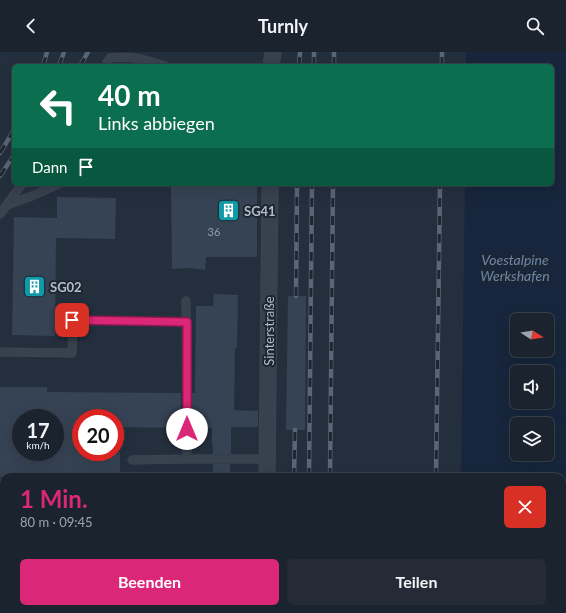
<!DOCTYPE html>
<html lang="de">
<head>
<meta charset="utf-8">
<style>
  :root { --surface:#1b232e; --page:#242b36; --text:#f1f3f6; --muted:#a0a4aa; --line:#39404a; --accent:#db2777 }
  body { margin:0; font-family:Lato,sans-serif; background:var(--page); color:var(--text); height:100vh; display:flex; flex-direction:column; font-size:15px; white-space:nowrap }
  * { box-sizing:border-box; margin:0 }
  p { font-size:13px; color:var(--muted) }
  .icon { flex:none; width:22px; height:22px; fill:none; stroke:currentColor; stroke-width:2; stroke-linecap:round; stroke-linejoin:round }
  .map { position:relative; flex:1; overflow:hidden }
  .drawer { position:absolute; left:0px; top:421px; width:566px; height:140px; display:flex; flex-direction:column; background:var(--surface); border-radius:12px 12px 0 0; box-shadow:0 4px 16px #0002,0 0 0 1px var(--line) }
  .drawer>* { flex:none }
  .hud { position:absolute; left:12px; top:12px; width:542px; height:122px; border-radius:6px; box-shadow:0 4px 16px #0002,0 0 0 1px var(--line); background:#0b6e4f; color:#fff; overflow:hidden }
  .needle { width:26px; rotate:102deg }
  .controls { position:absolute; left:510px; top:261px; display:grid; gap:8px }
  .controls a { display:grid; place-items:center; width:44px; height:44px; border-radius:6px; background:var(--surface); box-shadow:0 4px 16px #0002,0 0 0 1px var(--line); font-size:20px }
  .speed { position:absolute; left:12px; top:357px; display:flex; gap:8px; font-size:20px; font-weight:700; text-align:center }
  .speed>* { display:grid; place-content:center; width:52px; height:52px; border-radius:50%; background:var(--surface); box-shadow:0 4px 16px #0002,0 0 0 1px var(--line); line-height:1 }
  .speed small { font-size:10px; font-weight:400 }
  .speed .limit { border:6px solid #d22; background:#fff; color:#111 }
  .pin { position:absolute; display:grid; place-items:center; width:34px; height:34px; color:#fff; margin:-17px; border-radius:8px; box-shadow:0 2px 6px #0006 }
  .me { position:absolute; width:44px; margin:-22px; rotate:0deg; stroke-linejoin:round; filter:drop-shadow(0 0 3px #0008) }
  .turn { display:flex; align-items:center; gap:14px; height:84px; padding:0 20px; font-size:18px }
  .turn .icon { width:52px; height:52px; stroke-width:2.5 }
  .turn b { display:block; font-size:28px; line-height:34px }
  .then { display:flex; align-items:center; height:38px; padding:0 20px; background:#0003; gap:8px; font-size:15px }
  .round { display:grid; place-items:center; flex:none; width:42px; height:42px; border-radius:6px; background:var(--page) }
  .headline { display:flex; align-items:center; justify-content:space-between; height:68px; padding:0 20px }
  h1 { font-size:24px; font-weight:700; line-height:30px; color:var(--accent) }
  .cta { display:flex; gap:8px; margin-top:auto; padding:8px 20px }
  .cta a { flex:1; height:46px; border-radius:6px; background:var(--accent); color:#fff; font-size:16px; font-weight:700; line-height:46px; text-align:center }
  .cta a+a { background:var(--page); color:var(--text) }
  header { display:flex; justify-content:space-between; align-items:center; height:52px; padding:0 20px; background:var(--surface); font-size:18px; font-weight:700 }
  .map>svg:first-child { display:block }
  .water { fill:#17263c; fill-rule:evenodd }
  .building { fill:#364354; fill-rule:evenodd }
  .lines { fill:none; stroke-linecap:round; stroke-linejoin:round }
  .lane-casing { stroke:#414a57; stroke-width:9 }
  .street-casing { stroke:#414a57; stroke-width:17 }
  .lane { stroke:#38414e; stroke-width:8 }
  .street { stroke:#38414e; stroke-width:16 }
  .rail-casing { stroke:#5a6575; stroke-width:4.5 }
  .rail { stroke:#1d2633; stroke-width:3; stroke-dasharray:9; stroke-linecap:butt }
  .route-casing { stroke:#8e194d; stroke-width:10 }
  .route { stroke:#db2777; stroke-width:7 }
  .labels { text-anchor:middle; stroke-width:4; stroke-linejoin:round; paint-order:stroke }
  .number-label { font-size:11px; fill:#929caa }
  .poi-label { font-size:13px; font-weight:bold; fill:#b4bcc9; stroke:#1d2633; text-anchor:start }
  .street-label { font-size:13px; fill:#b4bcc9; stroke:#1d2633 }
  .water-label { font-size:14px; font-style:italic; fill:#6d86a8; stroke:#1d2633 }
</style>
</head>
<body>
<header><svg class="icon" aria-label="back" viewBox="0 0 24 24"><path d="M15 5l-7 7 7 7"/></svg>Turnly<svg class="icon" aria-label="search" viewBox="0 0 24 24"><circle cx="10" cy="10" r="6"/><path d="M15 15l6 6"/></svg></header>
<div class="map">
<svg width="566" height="561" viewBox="0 0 566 561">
  <rect width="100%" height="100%" fill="#242f3e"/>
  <path class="water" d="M466 0H566V561H460V557H562V425H461L465 132H552V14H466ZM517 268H547V298H517ZM517 320H547V350H517ZM517 372H547V402H517Z"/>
  <path class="building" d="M171 132H257V205H206L205 218 190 216 172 217Z
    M57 145 116 146 115 187 56 186 55 284 12 283 14 165 57 166Z
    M214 242 238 243 237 296H235L234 358 258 359V375H231V402H213V393H212V376H192V341H195L196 254H213Z
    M288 244H306L305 378H286Z
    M0 335H47V340L181 341V376L115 375V366H81V400H120V425H0ZM21 366H55V400H21Z
    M213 412H230V425H213Z"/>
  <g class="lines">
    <defs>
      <path id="lane" d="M105 14 110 6C131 3 145 8 165 14
        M7 153 32 144 59 132
        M0 162 22 132
        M186 249 187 407H268
        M0 300 72 301 73 268 187 270
        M132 408 187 407"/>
      <path id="street" d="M271 14 273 0
        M267 425 270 132
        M266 561V557"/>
    </defs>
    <use href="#lane" class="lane-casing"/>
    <use href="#street" class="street-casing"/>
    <use href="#lane" class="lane"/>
    <use href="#street" class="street"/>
    <defs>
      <path id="rail" d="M43 14 47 0
        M59 14 64 0
        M80 14 88 0
        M299 14 300 0
        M314 14V0
        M334 14V0
        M442 14V0
        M0 101 14 78
        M0 124 14 103
        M296 244 297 132
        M294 425 295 378
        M309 425 312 132
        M330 425 333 132
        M436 425 440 132
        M293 561V557
        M308 561V557
        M329 561V557
        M434 561V557"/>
    </defs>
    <use href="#rail" class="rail-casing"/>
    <use href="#rail" class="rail"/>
  </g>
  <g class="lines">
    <defs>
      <path id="route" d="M72 268 187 270V377"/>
    </defs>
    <use href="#route" class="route-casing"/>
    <use href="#route" class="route"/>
  </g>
  <defs>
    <symbol id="building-square" viewBox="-11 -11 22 22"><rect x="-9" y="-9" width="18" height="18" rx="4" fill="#0f9aa8" stroke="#1d2633"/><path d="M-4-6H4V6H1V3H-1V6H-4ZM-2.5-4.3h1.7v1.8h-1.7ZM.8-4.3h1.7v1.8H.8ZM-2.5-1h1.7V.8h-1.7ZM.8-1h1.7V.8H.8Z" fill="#fff"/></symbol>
  </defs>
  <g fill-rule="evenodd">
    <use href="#building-square" x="216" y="146" width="25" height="25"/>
    <use href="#building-square" x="22" y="222" width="25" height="25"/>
  </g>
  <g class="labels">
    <g class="number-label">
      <text x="214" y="184">36</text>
    </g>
    <g class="poi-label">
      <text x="244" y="164">SG41</text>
      <text x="50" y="240">SG02</text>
    </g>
    <g class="street-label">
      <text transform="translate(269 279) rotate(-90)" y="5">Sinterstraße</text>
    </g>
    <g class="water-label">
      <text x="515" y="213">Voestalpine<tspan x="515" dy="16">Werkshafen</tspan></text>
    </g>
  </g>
</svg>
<div class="controls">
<a><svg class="needle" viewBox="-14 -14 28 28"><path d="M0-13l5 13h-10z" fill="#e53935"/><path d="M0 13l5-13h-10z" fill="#a0a4aa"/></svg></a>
<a><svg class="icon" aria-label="sound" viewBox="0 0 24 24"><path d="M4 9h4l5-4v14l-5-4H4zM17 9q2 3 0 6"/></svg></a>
<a><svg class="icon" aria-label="layers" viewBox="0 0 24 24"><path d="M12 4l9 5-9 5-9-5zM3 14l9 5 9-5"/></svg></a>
</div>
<div class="speed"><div>17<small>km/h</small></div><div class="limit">20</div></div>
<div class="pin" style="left:72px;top:268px;background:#d93025"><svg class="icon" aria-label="arrive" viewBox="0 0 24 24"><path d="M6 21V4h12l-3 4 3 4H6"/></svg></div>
<svg class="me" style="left:187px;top:377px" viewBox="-20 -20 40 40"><circle r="19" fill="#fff"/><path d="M0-13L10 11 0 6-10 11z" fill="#db2777"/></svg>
<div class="hud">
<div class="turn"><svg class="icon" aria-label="left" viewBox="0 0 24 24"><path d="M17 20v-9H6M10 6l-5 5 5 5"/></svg><div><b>40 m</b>Links abbiegen</div></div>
<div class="then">Dann<svg class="icon" aria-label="arrive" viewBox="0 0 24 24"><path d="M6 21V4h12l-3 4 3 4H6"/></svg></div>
</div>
<section class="drawer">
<div class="headline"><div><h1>1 Min.</h1><p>80 m · 09:45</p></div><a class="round" style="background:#d93025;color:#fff"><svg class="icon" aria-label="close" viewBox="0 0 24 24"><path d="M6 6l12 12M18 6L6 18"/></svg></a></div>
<div class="cta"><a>Beenden</a><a>Teilen</a></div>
</section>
</div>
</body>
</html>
